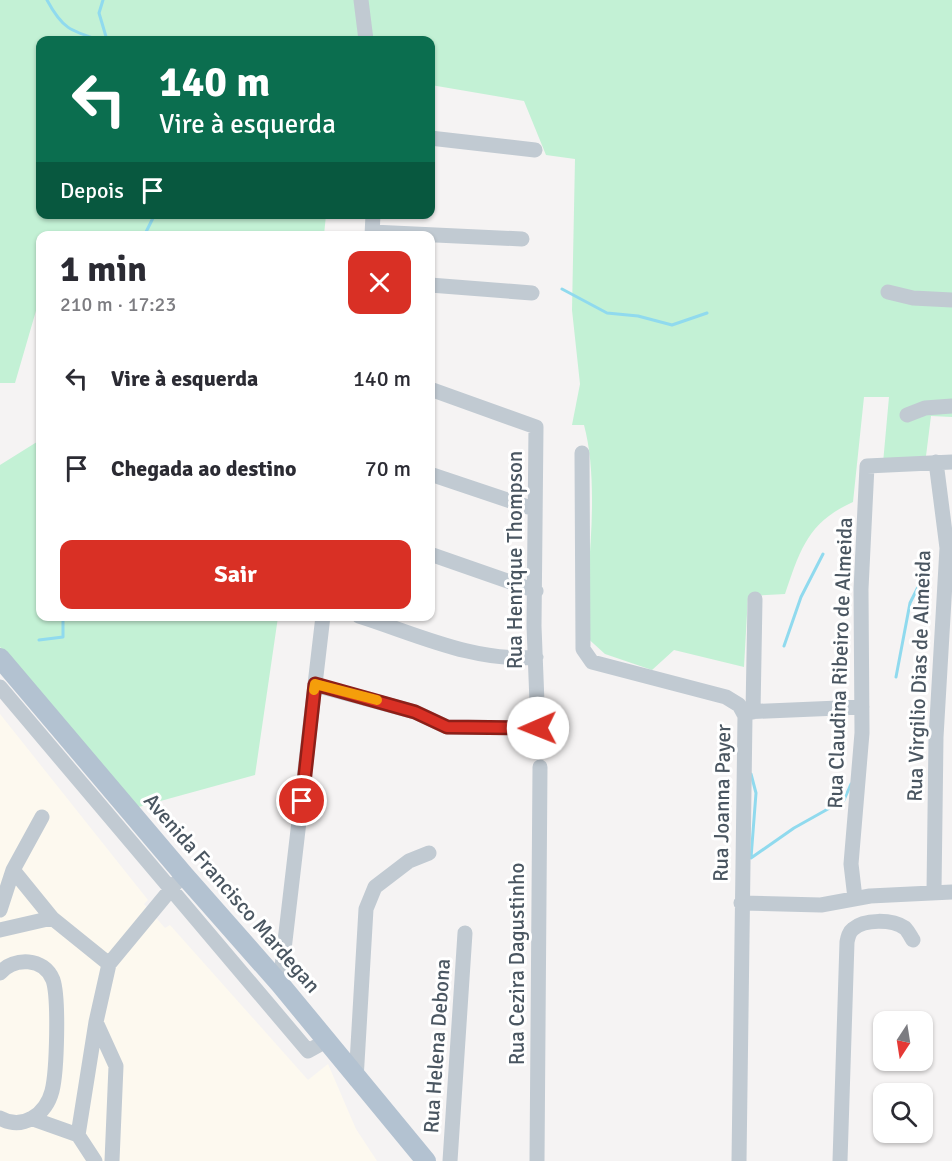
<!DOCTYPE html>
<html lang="pt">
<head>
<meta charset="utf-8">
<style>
  :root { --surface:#fff; --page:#f7f7f7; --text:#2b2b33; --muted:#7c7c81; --accent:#d93025 }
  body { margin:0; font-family:Signika,sans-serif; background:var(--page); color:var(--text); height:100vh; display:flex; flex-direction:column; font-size:22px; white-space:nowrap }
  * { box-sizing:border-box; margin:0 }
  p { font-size:20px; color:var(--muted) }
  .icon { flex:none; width:33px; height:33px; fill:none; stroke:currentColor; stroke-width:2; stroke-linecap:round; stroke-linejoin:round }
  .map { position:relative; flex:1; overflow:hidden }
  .details { position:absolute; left:36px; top:231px; width:399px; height:390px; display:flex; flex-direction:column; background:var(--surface); border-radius:12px; box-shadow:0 2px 4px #0004 }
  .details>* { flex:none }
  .hud { position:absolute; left:36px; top:36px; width:399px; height:183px; border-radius:12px; box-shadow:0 2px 4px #0004; background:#0b6e4f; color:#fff; overflow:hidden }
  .needle { width:39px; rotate:192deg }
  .fabs { position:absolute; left:873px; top:1011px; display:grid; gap:12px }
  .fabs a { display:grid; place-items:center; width:60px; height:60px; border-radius:12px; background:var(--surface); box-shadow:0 2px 4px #0004; font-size:30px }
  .pin { position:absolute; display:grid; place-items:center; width:51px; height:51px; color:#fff; margin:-26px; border:3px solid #fff; border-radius:50%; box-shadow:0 2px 6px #0007 }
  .me { position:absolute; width:66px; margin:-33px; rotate:269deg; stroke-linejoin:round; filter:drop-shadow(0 0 4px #0008) }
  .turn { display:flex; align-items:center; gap:21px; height:126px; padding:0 24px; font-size:27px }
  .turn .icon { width:78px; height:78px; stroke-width:2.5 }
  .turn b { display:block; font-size:42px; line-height:51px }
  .then { display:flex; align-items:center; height:57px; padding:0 24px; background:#0003; gap:12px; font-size:22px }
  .round { display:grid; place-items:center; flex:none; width:63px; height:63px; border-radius:12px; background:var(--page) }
  .head { display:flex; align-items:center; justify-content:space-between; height:102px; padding:0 24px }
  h1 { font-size:36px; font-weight:700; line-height:45px }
  .action { display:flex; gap:12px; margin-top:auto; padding:12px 24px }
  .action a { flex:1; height:69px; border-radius:12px; background:var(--accent); color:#fff; font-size:24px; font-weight:700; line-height:69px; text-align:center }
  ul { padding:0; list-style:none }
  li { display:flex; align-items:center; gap:18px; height:90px; padding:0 24px }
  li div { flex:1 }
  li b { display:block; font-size:22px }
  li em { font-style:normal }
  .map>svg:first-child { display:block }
  .commercial { fill:#fdf9ef }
  .green { fill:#c3f1d5 }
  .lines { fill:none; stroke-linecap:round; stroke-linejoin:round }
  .stream { stroke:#90daee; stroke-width:3 }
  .minor { stroke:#c1cad2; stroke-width:15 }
  .major { stroke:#b3c2d1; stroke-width:20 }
  .route-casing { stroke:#8d1f18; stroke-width:15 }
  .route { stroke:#d93025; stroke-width:10 }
  .slow { stroke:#f59e0b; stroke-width:10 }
  .labels { text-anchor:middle; stroke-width:6; stroke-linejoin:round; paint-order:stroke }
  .street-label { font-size:21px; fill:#4a5661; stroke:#fff }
</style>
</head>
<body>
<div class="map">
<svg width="952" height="1161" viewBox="0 0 952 1161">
  <rect width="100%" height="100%" fill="#f5f3f3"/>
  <path class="commercial" d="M0 714 148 900 144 904 165 928 170 925 308 1080 328 1064 356 1129 377 1161H0Z"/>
  <path class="green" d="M0 0H952V417L931 416 926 456 883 463 889 397H864L853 502C808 522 800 550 785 594L748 596 744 667 674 650 652 670 605 654 583 634C588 572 600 484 584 425H572L580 384 572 310 575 159 546 155 524 101 431 85 430 40H40V214L326 215 324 235 40 236V297L15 383H0Z
    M40 440V616L278 617 255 775 135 808 0 647V465Z"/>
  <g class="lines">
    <path class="stream" d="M47 0C62 28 70 31 100 40
      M103 0 99 13 107 40
      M144 236 155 214
      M562 289 607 313 638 316 672 325 707 313
      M39 640 63 637V616
      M784 646 801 597 823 554
      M896 677 910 603 924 575
      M751 774 756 793 751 858
      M751 858 794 828 844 800 851 784"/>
    <path class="minor" d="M361 0 366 40
      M430 138 535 150
      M372 232 522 239
      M372 236 373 214
      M430 285 532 293
      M888 292 913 298 952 300
      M907 415 925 408 952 406
      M582 453 583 649 592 662 726 697 739 705 745 716 739 1161
      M430 474 534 509
      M430 554 536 591
      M359 616C416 634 476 663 536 657
      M315 685 415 712 447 727 538 728 534 626 536 427 430 389
      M0 687 308 1051 326 1041
      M743 712 862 707
      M753 712 755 599
      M13 870 52 918 109 964 96 1022 78 1135 95 1161
      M934 891 936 737 947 548 936 462
      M855 898 851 864 862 733 861 589 867 466 952 462
      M741 903 821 905 870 896 952 892
      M0 910 13 870 42 817
      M0 930 52 918
      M109 964 176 883
      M0 973C14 957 44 957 53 980 59 998 57 1071 52 1091 46 1114 23 1131 0 1118
      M280 984 323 616
      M96 1022 116 1066 112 1161
      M356 1080 366 909 375 887 409 861 429 853
      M33 1119 78 1135
      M450 1161 465 933
      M537 1161 540 767
      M840 1161 847 942C848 937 849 932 853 929 864 919 892 919 905 928 908 931 911 937 913 940"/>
    <path class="major" d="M0 658 184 875 280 984 426 1161"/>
  </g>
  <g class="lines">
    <defs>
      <path id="route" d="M302 801 315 684 415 712 447 727 538 728"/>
    </defs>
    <use href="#route" class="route-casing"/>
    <use href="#route" class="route"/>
    <path class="slow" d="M314 690 315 684 377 700"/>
  </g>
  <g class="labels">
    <g class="street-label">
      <text transform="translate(515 560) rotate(-90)" y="7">Rua Henrique Thompson</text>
      <text transform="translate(840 663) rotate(-88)" y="7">Rua Claudina Ribeiro de Almeida</text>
      <text transform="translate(919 676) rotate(-88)" y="7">Rua Virgilio Dias de Almeida</text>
      <text transform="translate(722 803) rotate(-89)" y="7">Rua Joanna Payer</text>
      <text transform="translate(232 893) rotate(49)" y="7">Avenida Francisco Mardegan</text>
      <text transform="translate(517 964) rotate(-90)" y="7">Rua Cezira Dagustinho</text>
      <text transform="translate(437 1046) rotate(-86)" y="7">Rua Helena Debona</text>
    </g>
  </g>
</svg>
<div class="fabs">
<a><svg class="needle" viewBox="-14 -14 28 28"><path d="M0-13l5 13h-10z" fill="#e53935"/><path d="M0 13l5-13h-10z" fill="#7c7c81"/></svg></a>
<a><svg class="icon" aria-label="search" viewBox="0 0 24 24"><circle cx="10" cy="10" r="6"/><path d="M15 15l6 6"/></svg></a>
</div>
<div class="pin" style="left:302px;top:801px;background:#d93025"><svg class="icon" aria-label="arrive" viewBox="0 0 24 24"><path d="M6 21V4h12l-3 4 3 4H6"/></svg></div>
<svg class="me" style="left:538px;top:728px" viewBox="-20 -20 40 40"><circle r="19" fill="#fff"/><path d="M0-13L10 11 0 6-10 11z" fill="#d93025"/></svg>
<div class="hud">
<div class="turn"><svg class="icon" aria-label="left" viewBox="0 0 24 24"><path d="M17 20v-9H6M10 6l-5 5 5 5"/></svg><div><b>140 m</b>Vire à esquerda</div></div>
<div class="then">Depois<svg class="icon" aria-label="arrive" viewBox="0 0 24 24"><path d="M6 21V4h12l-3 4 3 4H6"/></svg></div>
</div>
<section class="details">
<div class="head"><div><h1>1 min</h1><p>210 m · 17:23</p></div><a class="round" style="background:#d93025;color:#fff"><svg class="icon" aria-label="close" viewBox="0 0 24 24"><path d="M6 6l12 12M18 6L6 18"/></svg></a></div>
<ul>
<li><svg class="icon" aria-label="left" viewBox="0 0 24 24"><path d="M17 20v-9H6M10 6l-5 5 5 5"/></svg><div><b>Vire à esquerda</b></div><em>140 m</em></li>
<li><svg class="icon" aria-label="arrive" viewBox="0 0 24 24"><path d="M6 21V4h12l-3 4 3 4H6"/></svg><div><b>Chegada ao destino</b></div><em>70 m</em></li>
</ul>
<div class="action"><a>Sair</a></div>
</section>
</div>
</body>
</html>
